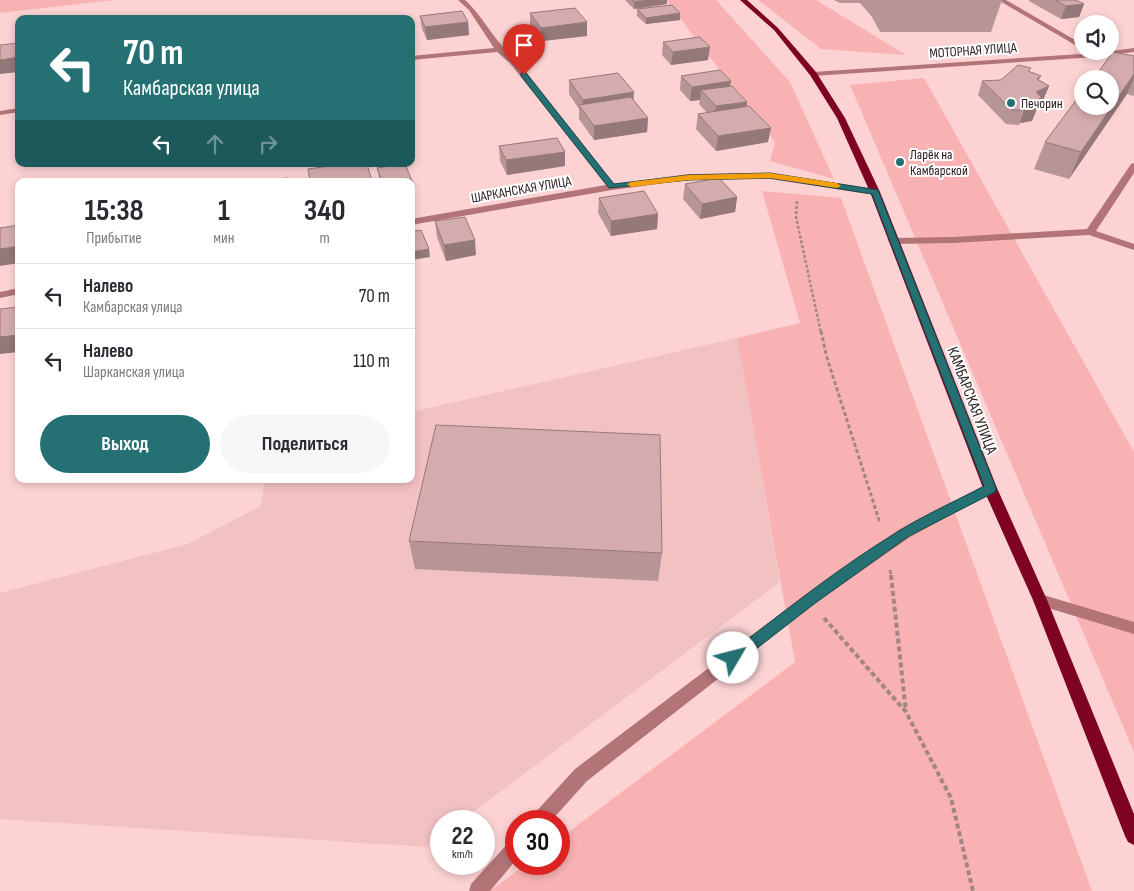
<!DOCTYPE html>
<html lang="ru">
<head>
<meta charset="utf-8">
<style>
  :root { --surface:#fff; --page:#f7f7f7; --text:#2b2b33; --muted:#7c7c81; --line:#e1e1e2; --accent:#257072 }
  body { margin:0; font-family:"Sofia Sans Condensed",sans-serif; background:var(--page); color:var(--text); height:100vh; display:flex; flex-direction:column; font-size:19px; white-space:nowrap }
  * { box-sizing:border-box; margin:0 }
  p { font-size:16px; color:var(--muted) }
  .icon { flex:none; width:28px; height:28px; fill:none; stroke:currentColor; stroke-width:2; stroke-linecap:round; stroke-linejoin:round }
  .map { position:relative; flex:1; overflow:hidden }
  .details { position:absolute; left:15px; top:178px; width:400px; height:305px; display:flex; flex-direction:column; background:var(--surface); border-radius:10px; box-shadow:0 2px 8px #0003 }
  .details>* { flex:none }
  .hud { position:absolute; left:15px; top:15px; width:400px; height:152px; border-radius:10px; box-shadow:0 2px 8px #0003; background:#257072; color:#fff; overflow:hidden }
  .tools { position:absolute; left:1074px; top:15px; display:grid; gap:10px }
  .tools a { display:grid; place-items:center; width:45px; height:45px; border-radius:50%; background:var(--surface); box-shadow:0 2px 8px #0003; font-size:25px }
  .speed { position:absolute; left:430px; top:810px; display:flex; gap:10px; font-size:25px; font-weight:700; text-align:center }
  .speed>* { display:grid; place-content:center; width:65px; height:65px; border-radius:50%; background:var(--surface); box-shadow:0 2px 8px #0003; line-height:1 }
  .speed small { font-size:12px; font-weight:400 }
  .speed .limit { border:8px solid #d22; background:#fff; color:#111 }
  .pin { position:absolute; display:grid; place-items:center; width:42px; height:42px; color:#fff; margin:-51px -21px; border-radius:50% 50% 50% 0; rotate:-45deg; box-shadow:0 0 5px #0007 }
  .pin .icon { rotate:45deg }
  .me { position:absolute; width:55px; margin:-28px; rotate:53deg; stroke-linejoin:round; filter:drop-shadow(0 0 4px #0008) }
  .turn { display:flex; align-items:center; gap:18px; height:105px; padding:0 25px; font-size:22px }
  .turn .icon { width:65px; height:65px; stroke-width:2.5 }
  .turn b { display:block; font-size:35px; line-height:42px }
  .lanes { display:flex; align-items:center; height:48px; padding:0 25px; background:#0003; justify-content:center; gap:25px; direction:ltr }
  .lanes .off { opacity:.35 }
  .eta { display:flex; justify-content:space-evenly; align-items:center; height:85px; text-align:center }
  .eta b { font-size:30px; font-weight:700; line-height:35px }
  .cta { display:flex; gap:10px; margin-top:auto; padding:10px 25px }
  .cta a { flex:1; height:58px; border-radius:30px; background:var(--accent); color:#fff; font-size:20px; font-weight:700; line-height:58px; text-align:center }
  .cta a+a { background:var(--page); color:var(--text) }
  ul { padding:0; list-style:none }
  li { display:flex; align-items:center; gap:15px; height:65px; padding:0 25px; border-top:1px solid var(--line) }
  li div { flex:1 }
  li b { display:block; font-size:19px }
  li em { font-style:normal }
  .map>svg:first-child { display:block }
  .built { fill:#f2c1c2 }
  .green { fill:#f8b2b3 }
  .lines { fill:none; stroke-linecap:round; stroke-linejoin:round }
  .path-far2 { stroke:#a38586; stroke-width:2.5; stroke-dasharray:3 2; stroke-linecap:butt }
  .path-far1 { stroke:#a38586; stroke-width:3; stroke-dasharray:4 2.5; stroke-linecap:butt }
  .path { stroke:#a38586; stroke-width:4; stroke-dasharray:5 3; stroke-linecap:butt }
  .minor { fill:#b27476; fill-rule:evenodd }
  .major { fill:#7e0322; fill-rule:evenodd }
  .wall { fill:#b79495 }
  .shaded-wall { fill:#957879 }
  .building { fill:#d5acad; stroke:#957879 }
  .route { fill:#257072; stroke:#18494a }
  .slow { fill:#f59e0b }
  .poi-dot { fill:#257072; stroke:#fff; stroke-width:2 }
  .labels { text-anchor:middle; stroke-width:4; stroke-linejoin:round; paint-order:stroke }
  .far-street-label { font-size:14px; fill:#291a1b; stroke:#fff }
  .far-poi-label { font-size:14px; fill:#291a1b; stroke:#fff; text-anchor:start }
  .street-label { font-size:16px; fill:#291a1b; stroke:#fff }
</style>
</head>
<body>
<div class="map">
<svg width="1134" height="891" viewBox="0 0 1134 891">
  <rect width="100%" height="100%" fill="#fcd2d3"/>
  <path class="built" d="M737 338 780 582 461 821H441V836L426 847 0 819V593L188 544 261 506 265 479H411V412Z"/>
  <path class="green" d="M0 0H114L0 13Z
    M666 0H716L790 82 834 179 770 161 775 142Z
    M758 0H816L906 55 821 49Z
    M924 78 1134 452V752L850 85Z
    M762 191 841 198 1092 891H490L526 864H559V839L795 662 737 338 800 323Z"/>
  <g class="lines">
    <path class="path-far2" d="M797 201 796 217 821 333"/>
    <path class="path-far1" d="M821 331 827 358 880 523
      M890 570 891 576"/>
    <path class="path" d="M891 575 906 712
      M824 618 906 712 951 798 973 891"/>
    <path class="minor" d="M458 0H465C485 18 493 41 516 59L614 184 689 174 770 173 875 189 880 192 875 195 770 179 689 180 612 190 411 225V219L606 185 510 63 497 52 411 60V56L494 48 469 10Z
      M998 0H1006L1082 44V49Z
      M1134 48V52L1096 57 813 76 809 74 813 72 1096 53Z
      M19 108V112L0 115V111Z
      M1134 163V173L1096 231 1134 244V250L1089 235 953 243 893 244 888 241 893 238 953 237 1087 229 1131 164Z
      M19 288V294L0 298V292Z
      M990 483 995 485 997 488 995 491 910 537 814 604 587 781 551 821H530L533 815 575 769 804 596 900 529Z
      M1040 594 1134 622V634L1035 604 1033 600 1035 596Z
      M516 838V860L490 891H469L471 884 510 841Z"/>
    <path class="major" d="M740 0H747L778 28 816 72 845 118 880 192 997 488 1047 600 1134 814V845L1128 842 1125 836 1033 600 983 488 870 192 837 118 810 75 774 30Z"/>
  </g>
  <path class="wall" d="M625 0H667V4L634 9Z
    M834 0H1002L991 32H880L872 17 860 3H840Z
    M1029 0H1076L1084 4 1079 17 1061 19 1029 1Z
    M637 9 680 20 646 24 637 16Z
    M530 13 587 22V36L542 41 530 26Z
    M420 16 468 22 469 35 427 40 422 29Z
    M663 42 708 60 671 65 662 55Z
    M1134 56V96L1127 94 1069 179 1034 169 1045 142Z
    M1030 72 1041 76 1039 80 1049 86 1043 100 1040 101 1032 121 1020 123 1019 125 1006 124 978 95 982 81 1001 80Z
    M681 76 731 86 747 102V107L768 142 716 151 696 129 698 114 707 113 699 104 700 100 690 101 680 90Z
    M569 80 634 100 648 118 647 132 594 140 579 119V109L569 94Z
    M499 146 565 152V166L507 175 500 161Z
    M405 164 413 183 414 191H411V181H380L377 168Z
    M685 184 737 197 735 212 700 219 683 199Z
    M599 198 658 214 657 229 611 236 598 213Z
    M435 221 476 255 446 261 437 237Z
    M409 541 662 553 658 581 415 569Z"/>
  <path class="shaded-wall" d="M650 0H667V4L634 9V2Z
    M1084 4 1079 17 1061 19 1066 6Z
    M680 13V20L646 24V18Z
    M468 22 469 35 427 40 425 27Z
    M587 22V36L542 41 541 28Z
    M710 47 708 60 671 65 673 52Z
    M19 57V72L0 74V60Z
    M1134 74V78L1127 94 1069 179 1081 152Z
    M731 81 729 95 701 90 700 100 690 101 692 87Z
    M1049 86 1043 100 1040 101 1032 121 1020 123 1024 110H1023L1036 92Z
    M634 92 633 106 582 109 583 100Z
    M747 102 745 116 714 121 716 106Z
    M648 118 647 132 594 140V126Z
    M771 128 768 142 716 151 718 136Z
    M565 152V166L507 175 506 160Z
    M411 183H413L414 191H411Z
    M737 197 735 212 700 219 702 204Z
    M658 214 657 229 611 236V221Z
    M475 240 476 255 446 261 444 245Z
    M19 246V263L0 266V249Z
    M429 249 430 257 411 260V252Z
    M19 332V352L0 354V337Z"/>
  <path class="building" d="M632 0H650L634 2Z
    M1055 0H1076L1084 4 1066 6Z
    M672 5 680 13 646 18 637 9Z
    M575 8 587 22 541 28 530 13Z
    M462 11 468 22 425 27 420 16Z
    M700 37 710 47 673 52 663 42Z
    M19 43V57L0 60V45Z
    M1113 52 1134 56V74L1081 152 1045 142 1082 92V106H1110V79H1093Z
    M1018 65 1031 68 1028 71 1041 76 1037 79 1049 86 1036 92 1042 98 1031 101 1037 107 1023 109 1024 110H1012L982 81 1001 80Z
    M720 70 731 81 692 87 681 76Z
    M618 73 634 92 583 100 569 80Z
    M732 86 747 102 716 106 701 90Z
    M631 97 648 118 594 126 579 105Z
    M749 106 771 128 718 136 698 114Z
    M557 138 565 152 506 160 499 146Z
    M344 164H367L372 181H310L308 169Z
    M405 164 413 183H411V181H382L377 168Z
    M288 178V181H267Z
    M719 178 737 197 702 204 685 184Z
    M644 191 658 214 611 221 599 198Z
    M465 217 475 240 444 245 435 221Z
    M19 225V246L0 249V228Z
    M421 230 429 249 411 252V232Z
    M19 307V332L18 335 0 337V309Z
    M436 425 660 435 662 553 409 541Z"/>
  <path class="route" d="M521 73H526L614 184 689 175 770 173 878 190 996 488 995 492 909 536 892 548 814 604 738 663 733 665 728 663 726 658 728 654C784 612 839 567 899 531 926 514 956 501 984 486L872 194 770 178 689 180 609 188 521 76Z"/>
  <path class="slow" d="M770 173 837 183 841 186 837 188 770 178 689 180 631 187 627 184 631 182 689 175Z"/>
  <g class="poi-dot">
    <circle cx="1011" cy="103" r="5"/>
    <circle cx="900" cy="162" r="5"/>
  </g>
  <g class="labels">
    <g class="far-street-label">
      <text transform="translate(973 50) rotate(-4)" y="5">МОТОРНАЯ УЛИЦА</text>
      <text transform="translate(521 189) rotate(-10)" y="5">ШАРКАНСКАЯ УЛИЦА</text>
    </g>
    <g class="far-poi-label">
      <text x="1021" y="108">Печорин</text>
      <text x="910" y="159">Ларёк на<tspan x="910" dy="16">Камбарской</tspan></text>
    </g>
    <g class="street-label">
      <text transform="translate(973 400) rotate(69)" y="6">КАМБАРСКАЯ УЛИЦА</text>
    </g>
  </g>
</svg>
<div class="tools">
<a><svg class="icon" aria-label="sound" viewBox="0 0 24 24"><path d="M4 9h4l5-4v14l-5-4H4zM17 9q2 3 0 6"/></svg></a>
<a><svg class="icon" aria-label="search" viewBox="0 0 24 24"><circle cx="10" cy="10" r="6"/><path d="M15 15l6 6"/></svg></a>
</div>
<div class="speed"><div>22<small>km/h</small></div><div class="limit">30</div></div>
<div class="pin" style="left:524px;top:75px;background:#d93025"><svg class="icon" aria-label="arrive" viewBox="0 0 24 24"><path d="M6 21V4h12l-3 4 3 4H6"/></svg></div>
<svg class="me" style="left:733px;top:658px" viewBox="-20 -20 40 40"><circle r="19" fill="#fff"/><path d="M0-13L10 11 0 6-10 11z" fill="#257072"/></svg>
<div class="hud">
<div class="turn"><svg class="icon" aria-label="left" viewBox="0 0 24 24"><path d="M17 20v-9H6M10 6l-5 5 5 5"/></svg><div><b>70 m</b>Камбарская улица</div></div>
<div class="lanes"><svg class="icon" aria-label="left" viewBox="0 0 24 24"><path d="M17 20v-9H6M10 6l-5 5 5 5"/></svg><svg class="icon off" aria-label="ahead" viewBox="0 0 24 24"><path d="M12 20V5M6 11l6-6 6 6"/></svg><svg class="icon off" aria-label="right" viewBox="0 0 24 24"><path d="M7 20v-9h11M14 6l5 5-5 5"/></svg></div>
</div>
<section class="details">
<div class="eta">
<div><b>15:38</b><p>Прибытие</p></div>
<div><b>1</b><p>мин</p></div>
<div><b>340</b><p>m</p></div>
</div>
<ul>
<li><svg class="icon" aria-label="left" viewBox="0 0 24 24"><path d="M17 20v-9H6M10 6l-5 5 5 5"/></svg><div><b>Налево</b><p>Камбарская улица</p></div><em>70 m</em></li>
<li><svg class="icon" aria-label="left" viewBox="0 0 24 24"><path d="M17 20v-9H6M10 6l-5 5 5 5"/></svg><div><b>Налево</b><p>Шарканская улица</p></div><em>110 m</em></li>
</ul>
<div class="cta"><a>Выход</a><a>Поделиться</a></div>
</section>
</div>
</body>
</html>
